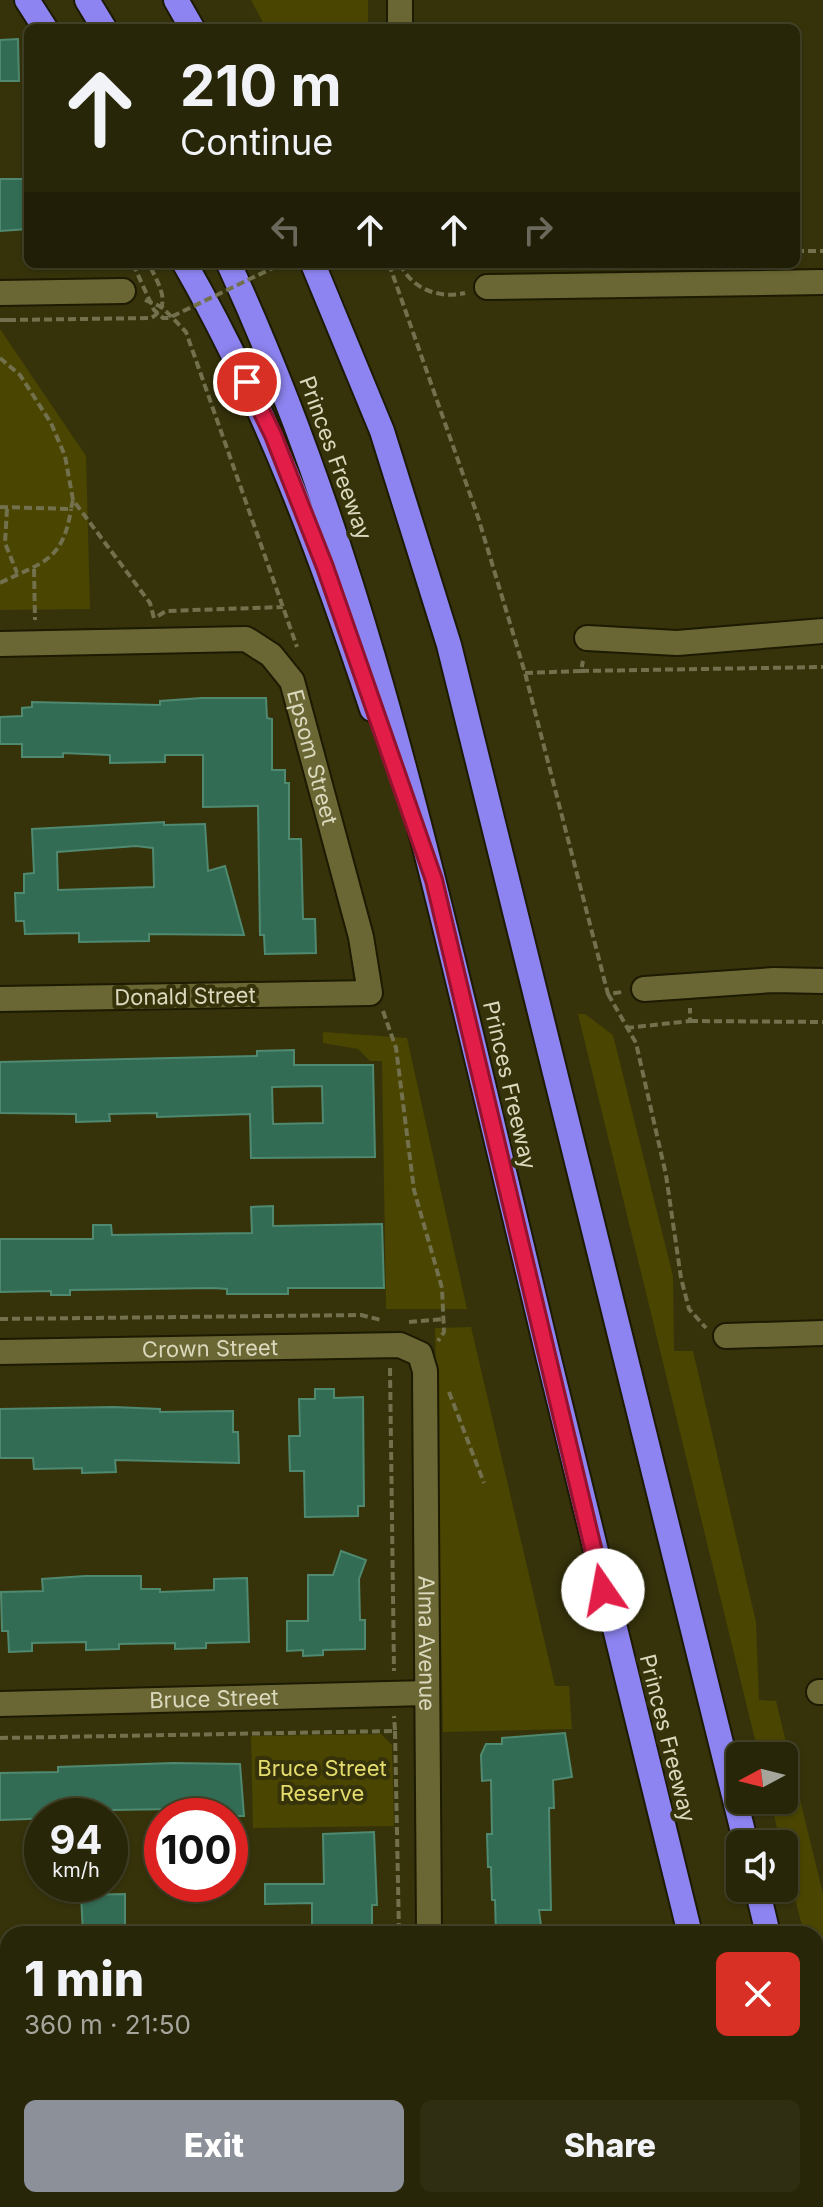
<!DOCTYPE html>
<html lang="en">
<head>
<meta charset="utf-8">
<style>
  :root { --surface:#282608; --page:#302e12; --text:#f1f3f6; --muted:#a5a59c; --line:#444329; --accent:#8c9099 }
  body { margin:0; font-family:Inter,sans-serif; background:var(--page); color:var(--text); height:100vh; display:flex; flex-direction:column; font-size:30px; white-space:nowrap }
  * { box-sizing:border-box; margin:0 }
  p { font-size:26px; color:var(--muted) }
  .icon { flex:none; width:44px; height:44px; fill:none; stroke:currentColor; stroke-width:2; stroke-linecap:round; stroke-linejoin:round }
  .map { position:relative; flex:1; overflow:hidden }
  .details { position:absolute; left:0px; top:1926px; width:824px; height:282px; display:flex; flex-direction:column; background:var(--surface); border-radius:24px 24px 0 0; box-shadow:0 2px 6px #0004,0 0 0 2px var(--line) }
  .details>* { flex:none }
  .hud { position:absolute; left:24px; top:24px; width:776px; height:244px; border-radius:12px; box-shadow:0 2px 6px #0004,0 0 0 2px var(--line); background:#282608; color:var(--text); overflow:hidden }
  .needle { width:52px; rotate:263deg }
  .controls { position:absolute; left:726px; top:1742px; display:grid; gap:16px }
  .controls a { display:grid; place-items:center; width:72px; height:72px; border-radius:12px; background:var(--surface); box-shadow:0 2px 6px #0004,0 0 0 2px var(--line); font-size:40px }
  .speed { position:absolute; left:24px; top:1798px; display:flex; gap:16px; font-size:40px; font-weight:700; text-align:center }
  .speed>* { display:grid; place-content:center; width:104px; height:104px; border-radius:50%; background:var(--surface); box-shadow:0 2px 6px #0004,0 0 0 2px var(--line); line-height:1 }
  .speed small { font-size:20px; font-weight:400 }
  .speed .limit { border:12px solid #d22; background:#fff; color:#111 }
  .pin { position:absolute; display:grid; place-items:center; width:68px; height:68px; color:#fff; margin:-34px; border:4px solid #fff; border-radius:50%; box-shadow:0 2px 8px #0007 }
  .me { position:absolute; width:88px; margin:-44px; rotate:348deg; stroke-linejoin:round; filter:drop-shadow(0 0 6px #0008) }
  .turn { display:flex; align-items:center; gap:28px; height:168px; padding:0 24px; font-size:36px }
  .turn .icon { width:104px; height:104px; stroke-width:2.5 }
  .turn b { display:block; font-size:56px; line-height:68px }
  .lanes { display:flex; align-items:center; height:76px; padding:0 24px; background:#0003; justify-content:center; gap:40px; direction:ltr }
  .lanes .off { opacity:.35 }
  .round { display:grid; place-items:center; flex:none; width:84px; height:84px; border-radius:12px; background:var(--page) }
  .summary { display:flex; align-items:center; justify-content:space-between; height:136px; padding:0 24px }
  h1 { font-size:48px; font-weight:800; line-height:60px }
  .cta { display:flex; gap:16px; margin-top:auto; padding:16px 24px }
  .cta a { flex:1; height:92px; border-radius:12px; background:var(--accent); color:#fff; font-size:32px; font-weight:800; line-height:92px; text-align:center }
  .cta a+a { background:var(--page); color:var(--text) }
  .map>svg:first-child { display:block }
  .green { fill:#4a4500 }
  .building { fill:#336c55; stroke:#4f8970; stroke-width:2; fill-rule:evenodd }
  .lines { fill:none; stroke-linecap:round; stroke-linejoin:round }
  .minor-casing { stroke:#1c1a01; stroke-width:28 }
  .highway-casing { stroke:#1c1a01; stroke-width:28 }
  .path { stroke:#72704d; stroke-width:4; stroke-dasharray:8 4; stroke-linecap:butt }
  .minor { stroke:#6b6734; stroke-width:24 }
  .highway { stroke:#8e84f1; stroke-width:24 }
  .path-bridge { stroke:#72704d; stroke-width:4; stroke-dasharray:8 4; stroke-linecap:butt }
  .route-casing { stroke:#92132f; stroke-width:20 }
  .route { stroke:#e11d48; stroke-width:14 }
  .labels { text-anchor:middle; stroke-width:8; stroke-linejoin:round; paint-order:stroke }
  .street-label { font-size:22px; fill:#dad9be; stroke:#36330b }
  .park-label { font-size:22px; fill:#e4dc6d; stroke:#36330b }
</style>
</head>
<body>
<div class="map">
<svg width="823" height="2207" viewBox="0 0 823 2207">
  <rect width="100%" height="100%" fill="#36330b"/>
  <path class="green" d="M251 0H368V28H266Z
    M0 329 86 456 90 609 0 610Z
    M578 1014H585L613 1035 673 1276 674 1351H693L756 1622 759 1700 776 1701 823 1894V2006L816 1982V1934H804L770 1800H784V1756H759Z
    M323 1032 407 1038 467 1309H386L382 1061H370L358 1049 323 1043Z
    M471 1327 555 1686H569L572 1729 443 1732 435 1328Z
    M381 1734 392 1745 394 1826 253 1828 251 1736Z"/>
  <path class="building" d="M18 39 19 81H0V40Z
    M0 179H28V229L0 231Z
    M202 698H266L267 718 272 719V770H285V783H289V839H301L303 919H315L316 953 265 954 264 935H260L258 806 203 807V755H165V762L110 763V755L63 753V757H22V744H0V717L22 716V708L32 707V702L160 705V701Z
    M164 822V825L205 824 208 871 225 866 244 935 149 934V941L79 942V933L25 934 24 921H16L15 893H24V874L34 873 32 829ZM136 846 153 848 154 887 58 890 57 852Z
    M294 1050V1065H373L375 1157 251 1158 250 1114 157 1117V1113L109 1114 110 1121 76 1122V1114L0 1113V1062L257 1056V1051ZM322 1086 323 1123 273 1124 272 1087Z
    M273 1206V1226L382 1224 384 1288H288V1294H227V1289L213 1288 70 1290V1295H51V1291L0 1292V1239H93V1225H111L112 1235 252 1233 251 1207Z
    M315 1389H334V1398L363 1397 364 1506H358V1516L305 1517 304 1471H290L289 1436H300L299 1399H315Z
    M114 1407 160 1409V1412L233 1411V1432H238L239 1463 115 1460 116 1472 82 1473V1468L34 1469 33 1458H0V1409Z
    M341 1551 366 1560 359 1579 360 1620H365V1649L323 1650V1655L303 1656V1650L287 1651V1621H308V1575H333Z
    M85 1576H141V1589H160V1592L214 1590V1579L247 1578 249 1642 206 1643V1648L175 1649V1643L119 1644V1649L86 1650V1642L32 1643V1651L9 1652 8 1631H2L1 1592 43 1591 42 1579Z
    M565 1733 572 1777 553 1780 554 1808H549L551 1910H539L542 1934H496L495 1900H492L491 1867H488L487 1834H492L491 1780 482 1781 481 1755 486 1744H502V1738Z
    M173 1763 240 1764 244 1816H174V1809L112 1810V1816L0 1820V1773L58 1772V1767Z
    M374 1832 377 1905H372V1934H312V1903L265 1904V1884H324L323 1834Z
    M125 1894V1934H83L81 1895Z"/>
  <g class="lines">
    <defs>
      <g id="minor">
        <path d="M400 28V0"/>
        <path d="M487 287 823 282"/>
        <path d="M0 293 123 291"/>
        <path d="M587 638 677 643 823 631"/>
        <path id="s1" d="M0 644 246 639 271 655 292 681 361 937 370 993 0 999"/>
        <path d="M644 989 774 980 823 981"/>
        <path d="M726 1336 823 1333"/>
        <path id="s2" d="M0 1352 400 1345 420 1354 425 1371 429 1934"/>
        <path d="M819 1692H823"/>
        <path id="s3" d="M0 1704 427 1693"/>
        <path d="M0 2059H8"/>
        <path d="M433 2200V2207"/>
      </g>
      <path id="highway" d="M27 0 45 28
        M87 0 104 28
        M176 0 192 28
        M185 264C266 405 321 555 372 709
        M229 264C354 535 420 823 490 1113 555 1387 622 1660 690 1934
        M313 264 382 431 449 645 746 1844
        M757 1888 768 1934
        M816 2069 823 2089
        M816 2134 823 2164
        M728 2200 729 2207
        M757 2200 758 2207"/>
    </defs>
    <use href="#minor" class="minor-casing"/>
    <use href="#highway" class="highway-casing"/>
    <path class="path" d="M796 251H823
      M389 264 478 517 525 673 608 994 622 992
      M400 264C412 289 439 299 465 293
      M145 300 162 307 186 332 297 647
      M0 320H8
      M0 358 20 375 51 423 65 456 73 500 150 603 154 618
      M0 507 71 509 73 500
      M7 509 5 543 17 573
      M34 569 35 620
      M0 583C42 562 63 562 71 509
      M158 616 166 611 283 607
      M581 671 823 667
      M525 673 581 671 583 661
      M608 994 636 1043 666 1175 681 1278 689 1309 706 1328
      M383 1011 396 1048 414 1190 442 1288 444 1332 438 1341
      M690 1021 823 1022
      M626 1028 690 1021V1008
      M0 1319 361 1315 381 1320
      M409 1322 443 1319
      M390 1368 394 1671
      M449 1392 484 1483
      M395 1731 399 1934
      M0 1738 395 1731 394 1716
      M0 2091H8
      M403 2200V2207"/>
    <use href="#minor" class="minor"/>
    <use href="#highway" class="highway"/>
    <path class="path-bridge" d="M133 264 154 310 163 318H169L281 264
      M8 320 151 318C174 305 157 282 149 264"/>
  </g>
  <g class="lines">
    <defs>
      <path id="route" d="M247 382 273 435 325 567 434 880 603 1590"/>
    </defs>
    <use href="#route" class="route-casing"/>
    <use href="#route" class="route"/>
  </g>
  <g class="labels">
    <g class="street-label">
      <text transform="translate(336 458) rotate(70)" y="8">Princes Freeway</text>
      <text dy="8" stroke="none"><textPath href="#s1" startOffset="388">Epsom Street</textPath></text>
      <text transform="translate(185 996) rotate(-1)" y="8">Donald Street</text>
      <text transform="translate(510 1085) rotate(77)" y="8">Princes Freeway</text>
      <text dy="8" stroke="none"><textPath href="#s2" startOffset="210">Crown Street</textPath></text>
      <text dy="8" stroke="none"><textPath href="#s2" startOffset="712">Alma Avenue</textPath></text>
      <text dy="8" stroke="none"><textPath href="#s3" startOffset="214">Bruce Street</textPath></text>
      <text transform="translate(668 1738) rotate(76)" y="8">Princes Freeway</text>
    </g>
    <g class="park-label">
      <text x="322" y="1776">Bruce Street<tspan x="322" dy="25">Reserve</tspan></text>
    </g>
  </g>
</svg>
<div class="controls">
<a><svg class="needle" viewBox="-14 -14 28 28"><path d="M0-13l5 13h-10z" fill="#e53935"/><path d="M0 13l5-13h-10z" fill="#a5a59c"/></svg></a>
<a><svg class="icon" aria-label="sound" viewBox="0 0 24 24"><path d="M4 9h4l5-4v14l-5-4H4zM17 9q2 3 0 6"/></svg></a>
</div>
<div class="speed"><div>94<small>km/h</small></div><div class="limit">100</div></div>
<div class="pin" style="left:247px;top:382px;background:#d93025"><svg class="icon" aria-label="arrive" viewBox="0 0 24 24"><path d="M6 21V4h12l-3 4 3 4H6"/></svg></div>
<svg class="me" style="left:603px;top:1590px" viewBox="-20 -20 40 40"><circle r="19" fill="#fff"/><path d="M0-13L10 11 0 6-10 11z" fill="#e11d48"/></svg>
<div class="hud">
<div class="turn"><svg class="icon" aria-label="ahead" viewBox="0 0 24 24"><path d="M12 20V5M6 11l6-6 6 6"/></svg><div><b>210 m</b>Continue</div></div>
<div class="lanes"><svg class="icon off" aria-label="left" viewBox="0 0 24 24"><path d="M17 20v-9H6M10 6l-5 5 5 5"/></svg><svg class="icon" aria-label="ahead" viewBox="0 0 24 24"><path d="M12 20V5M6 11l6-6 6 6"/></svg><svg class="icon" aria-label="ahead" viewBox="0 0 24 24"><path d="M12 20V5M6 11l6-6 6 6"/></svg><svg class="icon off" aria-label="right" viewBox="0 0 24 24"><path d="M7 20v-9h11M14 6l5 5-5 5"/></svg></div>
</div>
<section class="details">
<div class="summary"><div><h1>1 min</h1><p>360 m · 21:50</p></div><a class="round" style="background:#d93025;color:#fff"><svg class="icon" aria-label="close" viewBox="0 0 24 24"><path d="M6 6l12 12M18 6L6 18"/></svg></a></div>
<div class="cta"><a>Exit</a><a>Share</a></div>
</section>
</div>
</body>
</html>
